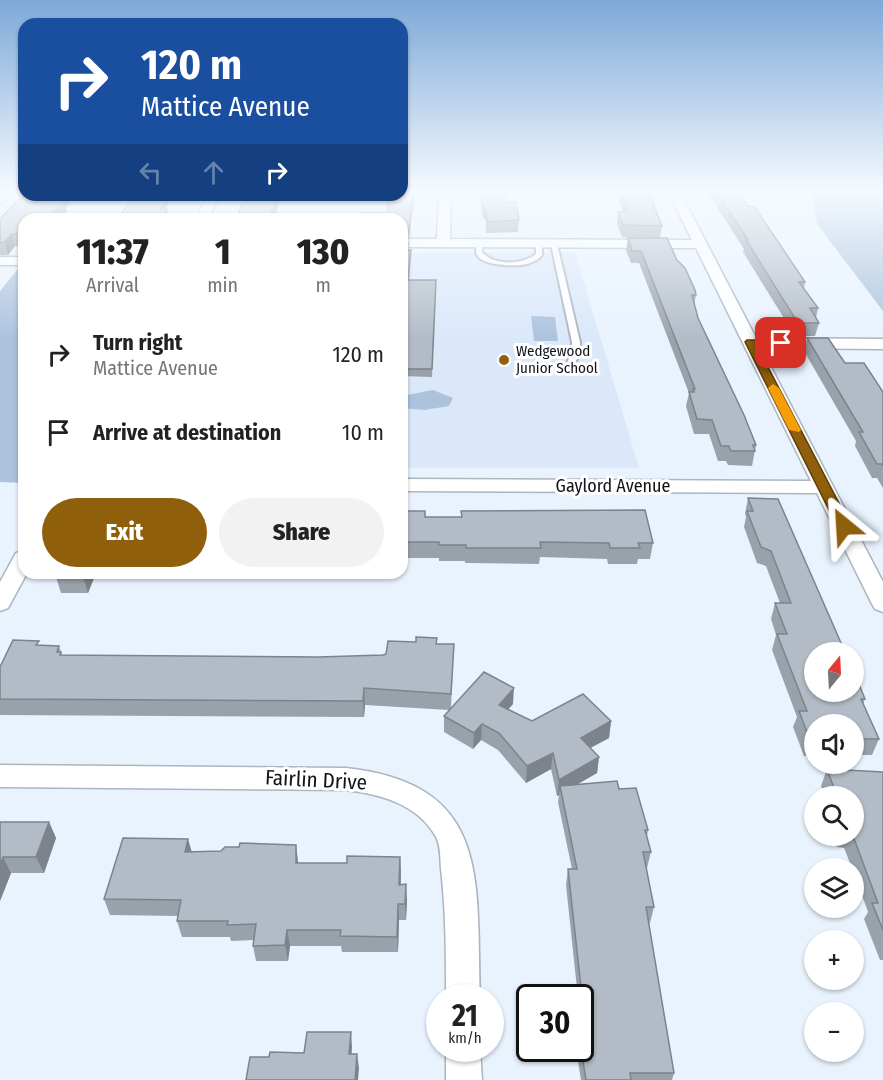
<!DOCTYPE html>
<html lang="en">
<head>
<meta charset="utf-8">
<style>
  :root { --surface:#fff; --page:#f2f2f2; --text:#222; --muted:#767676; --accent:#905f0c }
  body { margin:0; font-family:"Fira Sans Condensed",sans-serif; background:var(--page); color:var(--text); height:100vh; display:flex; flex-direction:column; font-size:22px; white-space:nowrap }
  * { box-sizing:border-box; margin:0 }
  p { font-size:20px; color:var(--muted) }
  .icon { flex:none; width:33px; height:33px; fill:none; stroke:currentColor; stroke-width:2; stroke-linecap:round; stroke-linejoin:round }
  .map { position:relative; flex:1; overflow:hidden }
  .panel { position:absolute; left:18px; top:213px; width:390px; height:366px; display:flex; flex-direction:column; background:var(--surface); border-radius:18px; box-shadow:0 2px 4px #0004 }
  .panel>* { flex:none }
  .top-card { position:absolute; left:18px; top:18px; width:390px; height:183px; border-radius:18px; box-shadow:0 2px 4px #0004; background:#1a4fa0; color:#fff; overflow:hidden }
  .needle { width:39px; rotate:18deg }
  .controls { position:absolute; left:804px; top:642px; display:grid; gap:12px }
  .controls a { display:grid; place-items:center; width:60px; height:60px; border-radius:50%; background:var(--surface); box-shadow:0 2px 4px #0004; font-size:30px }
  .speed { position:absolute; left:426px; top:984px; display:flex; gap:12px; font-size:30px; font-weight:700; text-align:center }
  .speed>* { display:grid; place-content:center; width:78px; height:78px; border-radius:50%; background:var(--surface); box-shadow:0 2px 4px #0004; line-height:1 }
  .speed small { font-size:15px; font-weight:400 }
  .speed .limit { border:3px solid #111; border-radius:9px; background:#fff; color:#111 }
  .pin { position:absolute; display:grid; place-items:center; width:51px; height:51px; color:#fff; margin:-26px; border-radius:12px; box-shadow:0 3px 9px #0006 }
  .me { position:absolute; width:66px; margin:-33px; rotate:333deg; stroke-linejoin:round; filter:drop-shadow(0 0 4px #0008) }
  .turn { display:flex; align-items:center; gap:21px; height:126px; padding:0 24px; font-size:27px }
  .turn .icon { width:78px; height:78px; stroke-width:2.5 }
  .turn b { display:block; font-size:42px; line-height:51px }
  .lanes { display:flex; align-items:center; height:57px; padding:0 24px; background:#0003; justify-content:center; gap:30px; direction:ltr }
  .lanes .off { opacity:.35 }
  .eta { display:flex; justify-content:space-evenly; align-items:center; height:102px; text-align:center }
  .eta b { font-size:36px; font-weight:800; line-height:42px }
  .action { display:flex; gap:12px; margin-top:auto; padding:12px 24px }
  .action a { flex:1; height:69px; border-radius:36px; background:var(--accent); color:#fff; font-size:24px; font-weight:800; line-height:69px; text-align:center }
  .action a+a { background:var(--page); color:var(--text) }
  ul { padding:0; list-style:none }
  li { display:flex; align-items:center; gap:18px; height:78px; padding:0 24px }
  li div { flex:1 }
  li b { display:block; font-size:22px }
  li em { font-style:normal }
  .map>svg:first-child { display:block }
  .built { fill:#dae8fa }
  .green { fill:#acc2dd }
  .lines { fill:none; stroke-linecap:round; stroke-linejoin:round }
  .lane-casing { stroke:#acb5c0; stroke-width:4 }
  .street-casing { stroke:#acb5c0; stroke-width:3 }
  .lane { fill:#fff; fill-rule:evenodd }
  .street { fill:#fff; fill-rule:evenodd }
  .wall { fill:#99a1aa }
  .shaded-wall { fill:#7d838b }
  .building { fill:#b2bbc6; stroke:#7d838b; stroke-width:1.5 }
  .route { fill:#905f0c; stroke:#5e3e08; stroke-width:1.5 }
  .slow { fill:#f59e0b }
  .poi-dot { fill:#905f0c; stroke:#fff; stroke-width:2 }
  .labels { text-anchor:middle; stroke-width:6; stroke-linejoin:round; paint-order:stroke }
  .far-poi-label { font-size:15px; fill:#101317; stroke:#fff; text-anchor:start }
  .street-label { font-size:18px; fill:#101317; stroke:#fff }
  .near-street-label { font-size:21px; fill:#101317; stroke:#fff }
</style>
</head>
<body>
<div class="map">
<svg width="883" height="1080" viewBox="0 0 883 1080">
  <rect width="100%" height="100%" fill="#e9f3fe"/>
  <path class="built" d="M575 252 639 468H402V253Z"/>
  <path class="green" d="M812 190H883V311L817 224Z
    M18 269H24V483L0 482V291Z
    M531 316 555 317 558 341H534Z
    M433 390 453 398 449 406 424 410 402 408V396Z"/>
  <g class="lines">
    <defs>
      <path id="lane" d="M480 241 483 243 482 252C494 266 522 265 536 254V243L539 241 542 243V255C539 259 535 261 530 263 519 267 481 267 476 253 476 251 477 245 477 243Z
        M554 242 557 244 580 342C580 350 579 362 571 365L567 363 572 352V342L551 244Z"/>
      <path id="street" d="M5 190H18L0 204V194Z
        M439 190H451L450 239 692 240 667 190H679L756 338 883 339V349L761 348 883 582V612L875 609 872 604 817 493 402 491V479L811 481 696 248 402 247V239H437Z
        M208 195H220L208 219H196Z
        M0 257H24V265H0Z
        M24 551V573H27L8 608 0 611V582L16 553Z
        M0 765 346 768C493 784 476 881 480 998H446C446 954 446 912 441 869 440 858 441 847 436 837 418 804 380 794 346 790L0 787Z
        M446 1048H480L482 1080H446Z"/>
    </defs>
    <use href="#lane" class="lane-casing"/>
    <use href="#street" class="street-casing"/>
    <use href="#lane" class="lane"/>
    <use href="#street" class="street"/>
  </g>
  <path class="wall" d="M415 190 409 237H402V219L387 213Z
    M481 190H505L506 202 519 220 518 232 486 233V221L482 216Z
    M615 190H649V193L662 226 660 238 622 237 617 224 618 212H623Z
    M706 190H737L747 206 805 282 804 289 818 308 816 318 819 323 815 336H795L743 252 744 249Z
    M27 195H76L66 207 67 211 24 219V246H15L8 255H0V219Z
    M628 238 677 260 696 295 694 305 698 318 756 445 752 466 728 465 726 461H718L709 434H694L686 406 689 393 639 263H631L626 250Z
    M402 241 408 250H411L409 280H436L432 377 402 376Z
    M807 338 845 363 883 392V488L877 478H872L855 446 856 441 804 351Z
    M748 498 865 699 863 704 879 739 872 755H854V724H814V756H804L793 727 797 717 772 650 776 635 771 619 775 603H780L766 566 757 563 744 527 746 517 745 514Z
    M402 511 426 517 653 543 650 559H638L637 564H608L607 559 540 557 539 564 465 563V561H439V558H402Z
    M96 573 88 593H61L56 577Z
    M437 638V644L453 661 451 708 513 704 508 709 532 721H611L609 738 590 748 599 757 597 773 578 784 619 789 648 830 647 837 651 852 647 868H646L654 907 650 923H649L674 1073 672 1080H581L576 1048H580V998H578L566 885 568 869H572L558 802 559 795 557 796 551 769 526 783 498 750 481 740 473 749 444 732V716L449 710 365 705 364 717 0 715V667L40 646H59L62 655 319 657 383 655 416 642Z
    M827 769 883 772V960H880L864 919 868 912 854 873V868H852L844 848 837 847 833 836H854V796H825L821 786Z
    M0 822H49L56 838 44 873H11L0 901Z
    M192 852 298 863H347L400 857 401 885 407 900 406 920H399L398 952H342L341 946H290L288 961H256L253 946 254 940 231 941 230 937H182L177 921 178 916 110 915 104 899Z"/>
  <path class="shaded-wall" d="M414 190H415L409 237V230Z
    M64 195H76L66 207 67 211 60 219H47Z
    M165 195H173L167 206 168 219H161L160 209 162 200Z
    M277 195H282L274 219H269Z
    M12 234 15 246 8 255 5 242Z
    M85 573H96L88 593 83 577Z
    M364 688 365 705 364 717 363 701Z
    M514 688 513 704 498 721 499 705Z
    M611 721 609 738 579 754 581 738Z
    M482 724 481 740 473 749 474 733Z
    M553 753 551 769 526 783 527 766Z
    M599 757 597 773 562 793 560 786 559 795 557 796 559 780Z
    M49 822 56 838 44 873 36 857Z
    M188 839 193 856 185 852Z
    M296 845 298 861 299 879 296 863Z
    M3 857 11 873 0 901V864Z
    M400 857 401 873 400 901 399 885Z
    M406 884 407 900 406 920 405 904Z
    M398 904 399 920 398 952 397 937Z
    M287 930 290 946 288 961 285 945Z
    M351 1032 352 1047 351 1068 349 1054Z
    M357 1054 359 1068 358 1080H355Z"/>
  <path class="building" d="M402 190H414L409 230 402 231V219H360L361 213H387L389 195H402Z
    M482 190H505L506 202H516L519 220 487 222 486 209 482 204Z
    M621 190H649V193L662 226 623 225 618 212H626L627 207Z
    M715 190H737L747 206H754L805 282H799L818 308H810L819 323H798L746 240H748Z
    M27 195H64L60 199H64L47 219H24V234H12L5 242 0 243V219L19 199Z
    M134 195H165L162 200H166L160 209H167L161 219H118Z
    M246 195H277L269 218 236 219Z
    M628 238H667L677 260 685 268 695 290 696 295H692L698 318 744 415 756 445H753L755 451H731L729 446H721L712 420 697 419 689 392H694L693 389H695L641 251H632Z
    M402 241 408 243 407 250H411L408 280H436L432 369H402Z
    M807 338H828L845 363H864L883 392V466L882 464H877L859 432H863Z
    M748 498 778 499 845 652H814V692H854V672L865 699H861L879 739H854V724H814V740H810L799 711H807L777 634H787L775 603H791L771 551 761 547 747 511H753Z
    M645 510 653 543H638L640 548H610L609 543 540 542 541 548H466V545H439V542H402V511H425V517H462L461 511Z
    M58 573H85L83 577H56Z
    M416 637 437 638 436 644H454L451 694 364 688 363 701 0 699V667L13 640 39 641 36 645 59 646 57 652H61L60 655 319 657 383 655 386 654 388 641 416 642Z
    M484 672 514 688 499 705 532 721 583 694 611 721 581 738 599 757 559 780 553 753 527 766 499 733 482 724 474 733 444 716Z
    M827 769 883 772V930L872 903H878L853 836 854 796H837Z
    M617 781 619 789 636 788 648 830H645L651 852H643L654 907H646L674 1073H630L631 1080H586L580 1042V1024H585L568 869H577L560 786Z
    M0 822H49L36 857H3L0 864Z
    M123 838 188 839 185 852 221 851 225 847H239L240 843 296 845V863H347V856L400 857 399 885 406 884 405 904H398L397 937 340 936 341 930H287L285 945 253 946 256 924 227 925 228 921H177L181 900 104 899Z
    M307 1032H351L349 1054H357L355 1080H246L250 1057H269L270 1052 304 1053Z"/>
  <linearGradient id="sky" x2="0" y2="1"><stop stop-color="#7ca9d7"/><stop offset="0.56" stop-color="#f5faff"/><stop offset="1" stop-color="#f5faff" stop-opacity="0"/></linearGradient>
  <rect width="883" height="341" fill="url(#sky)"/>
  <path class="route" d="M747 340H781L786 343 781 346H757L851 526 849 529 844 530 837 526 745 342Z"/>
  <path class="slow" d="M773 384 779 388 801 430 799 432 789 430 768 388Z"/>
  <circle class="poi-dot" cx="504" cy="360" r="6"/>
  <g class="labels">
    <g class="far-poi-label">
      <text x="516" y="356">Wedgewood<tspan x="516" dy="17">Junior School</tspan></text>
    </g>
    <g class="street-label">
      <text x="613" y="492">Gaylord Avenue</text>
    </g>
    <g class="near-street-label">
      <text transform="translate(316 780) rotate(3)" y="7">Fairlin Drive</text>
    </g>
  </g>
</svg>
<div class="controls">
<a><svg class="needle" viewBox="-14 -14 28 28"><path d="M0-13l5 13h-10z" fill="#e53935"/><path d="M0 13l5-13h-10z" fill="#767676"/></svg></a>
<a><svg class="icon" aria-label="sound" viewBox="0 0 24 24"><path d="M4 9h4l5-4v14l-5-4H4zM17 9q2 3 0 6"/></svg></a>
<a><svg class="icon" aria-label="search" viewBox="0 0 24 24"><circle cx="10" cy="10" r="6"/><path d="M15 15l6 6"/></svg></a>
<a><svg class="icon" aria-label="layers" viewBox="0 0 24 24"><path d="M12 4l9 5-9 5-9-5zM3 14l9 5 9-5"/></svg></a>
<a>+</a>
<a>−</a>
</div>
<div class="speed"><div>21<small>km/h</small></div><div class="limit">30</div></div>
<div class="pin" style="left:781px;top:343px;background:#d93025"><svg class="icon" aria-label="arrive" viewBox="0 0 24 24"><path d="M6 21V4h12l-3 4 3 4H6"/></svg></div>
<svg class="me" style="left:844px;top:526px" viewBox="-20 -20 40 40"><path d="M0-17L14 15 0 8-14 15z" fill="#905f0c" stroke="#fff" stroke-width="4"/></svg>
<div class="top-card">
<div class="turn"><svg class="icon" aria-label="right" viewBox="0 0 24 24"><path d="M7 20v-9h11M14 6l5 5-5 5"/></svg><div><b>120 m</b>Mattice Avenue</div></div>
<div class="lanes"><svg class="icon off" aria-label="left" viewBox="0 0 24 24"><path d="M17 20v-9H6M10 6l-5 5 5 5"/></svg><svg class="icon off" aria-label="ahead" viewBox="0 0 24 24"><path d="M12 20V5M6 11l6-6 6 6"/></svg><svg class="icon" aria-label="right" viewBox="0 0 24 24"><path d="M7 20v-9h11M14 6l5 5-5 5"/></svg></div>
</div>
<section class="panel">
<div class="eta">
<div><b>11:37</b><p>Arrival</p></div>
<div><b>1</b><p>min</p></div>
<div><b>130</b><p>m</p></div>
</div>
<ul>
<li><svg class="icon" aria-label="right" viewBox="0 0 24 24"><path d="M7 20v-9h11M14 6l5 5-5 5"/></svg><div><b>Turn right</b><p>Mattice Avenue</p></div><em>120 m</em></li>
<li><svg class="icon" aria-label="arrive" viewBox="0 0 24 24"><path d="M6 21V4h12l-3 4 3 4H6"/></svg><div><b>Arrive at destination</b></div><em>10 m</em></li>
</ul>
<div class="action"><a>Exit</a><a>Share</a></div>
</section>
</div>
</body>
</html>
